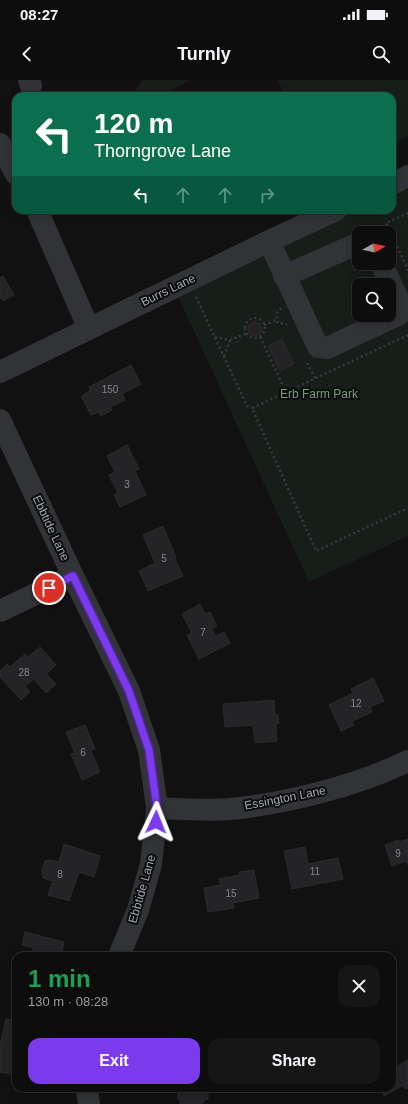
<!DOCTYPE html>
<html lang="en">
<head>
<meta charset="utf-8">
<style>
  :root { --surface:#0d0d0e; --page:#161617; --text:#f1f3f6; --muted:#9a9c9e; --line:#2d2d2e; --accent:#7c3aed }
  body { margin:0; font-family:Helvetica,sans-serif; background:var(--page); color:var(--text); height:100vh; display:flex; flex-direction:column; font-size:15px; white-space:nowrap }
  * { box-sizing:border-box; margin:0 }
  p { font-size:13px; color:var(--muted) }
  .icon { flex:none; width:22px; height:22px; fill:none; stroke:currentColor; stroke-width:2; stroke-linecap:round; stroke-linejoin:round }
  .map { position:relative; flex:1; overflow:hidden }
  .panel { position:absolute; left:12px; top:872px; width:384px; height:140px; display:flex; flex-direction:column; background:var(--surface); border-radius:12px; box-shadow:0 2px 10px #0003,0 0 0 1px var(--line) }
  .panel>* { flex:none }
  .top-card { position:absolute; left:12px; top:12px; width:384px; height:122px; border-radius:12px; box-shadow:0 2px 10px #0003,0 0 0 1px var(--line); background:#0b6e4f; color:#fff; overflow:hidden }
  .needle { width:26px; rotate:82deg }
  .tools { position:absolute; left:352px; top:146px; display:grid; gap:8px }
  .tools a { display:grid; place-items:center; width:44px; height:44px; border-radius:8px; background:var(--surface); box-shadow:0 2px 10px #0003,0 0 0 1px var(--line); font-size:20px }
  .pin { position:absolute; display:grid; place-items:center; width:34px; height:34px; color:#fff; margin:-17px; border:2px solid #fff; border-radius:50%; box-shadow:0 1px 4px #0007 }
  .me { position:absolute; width:44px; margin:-22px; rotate:2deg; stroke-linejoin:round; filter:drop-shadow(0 0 3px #0008) }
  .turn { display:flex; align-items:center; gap:14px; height:84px; padding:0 16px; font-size:18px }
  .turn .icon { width:52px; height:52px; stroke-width:2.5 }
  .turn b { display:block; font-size:28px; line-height:34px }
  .lanes { display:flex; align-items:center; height:38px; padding:0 16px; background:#0003; justify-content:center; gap:20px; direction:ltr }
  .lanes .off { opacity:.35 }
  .round { display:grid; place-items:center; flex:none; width:42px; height:42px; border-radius:12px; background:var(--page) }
  .headline { display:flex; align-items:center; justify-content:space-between; height:68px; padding:0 16px }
  h1 { font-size:24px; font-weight:700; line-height:30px; color:#1e9e55 }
  .action { display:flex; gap:8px; margin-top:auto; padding:8px 16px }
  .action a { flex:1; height:46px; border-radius:12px; background:var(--accent); color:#fff; font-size:16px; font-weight:700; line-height:46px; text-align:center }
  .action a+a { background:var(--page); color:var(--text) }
  .status { display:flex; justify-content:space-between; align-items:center; height:28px; padding:0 20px; background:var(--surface); direction:ltr }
  .status svg { height:11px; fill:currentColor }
  header { display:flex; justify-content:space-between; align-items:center; height:52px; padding:0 16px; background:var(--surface); font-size:18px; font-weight:700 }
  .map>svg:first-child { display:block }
  .green { fill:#171d18; fill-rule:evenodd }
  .building { fill:#242426; stroke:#2b2b2e }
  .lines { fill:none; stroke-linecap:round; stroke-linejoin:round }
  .path { stroke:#383a3e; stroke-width:2.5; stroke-dasharray:2 3; stroke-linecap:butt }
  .minor { stroke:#323337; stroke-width:22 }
  .route-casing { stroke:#51269a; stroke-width:10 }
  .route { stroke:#7c3aed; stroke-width:7 }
  .labels { text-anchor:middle; stroke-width:4; stroke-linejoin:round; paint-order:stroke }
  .number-label { font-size:10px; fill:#82868e }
  .street-label { font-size:12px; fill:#a3a8b2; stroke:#0c0c0d }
  .park-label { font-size:12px; fill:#7b9c7c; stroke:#0c0c0d }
</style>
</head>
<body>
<div class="status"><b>08:27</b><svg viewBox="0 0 49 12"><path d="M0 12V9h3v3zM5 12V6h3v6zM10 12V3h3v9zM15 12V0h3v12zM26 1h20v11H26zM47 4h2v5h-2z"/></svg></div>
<header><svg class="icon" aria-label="back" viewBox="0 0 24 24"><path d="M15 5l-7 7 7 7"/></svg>Turnly<svg class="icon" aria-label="search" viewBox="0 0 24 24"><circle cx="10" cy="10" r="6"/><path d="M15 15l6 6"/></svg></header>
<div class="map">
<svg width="408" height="1024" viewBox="0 0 408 1024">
  <rect width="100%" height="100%" fill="#111112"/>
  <path class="green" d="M143 0H190L162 16H130Z
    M277 0H408V56L392 64V16H285Z
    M408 105V456L309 502 176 212 353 130H392V112ZM359 153H389V183H359ZM359 205H389V235H359Z"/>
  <path class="building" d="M3 196 14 215 3 221 1 218 0 219V198Z
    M248 249a7 7 0 1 1 14 0a7 7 0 1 1-14 0Z
    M282 259 294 284 280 291 268 266Z
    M131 285 141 304 122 314 125 320 110 327 112 330 101 336 99 332 91 335 81 316 90 311 89 307Z
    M127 365 139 389 135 391 146 415 120 427 114 415 118 413 109 395 115 392 107 376Z
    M163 446 176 477 175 479 183 496 148 511 139 491 155 483 143 455Z
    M200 524 205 534 210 532 217 546 212 549 216 556 224 552 230 563 199 579 187 555 192 553 182 534Z
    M40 567 56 585 46 594 56 604 46 613 34 599 25 606 30 612 21 620 0 597V591L7 584 10 587 25 574 28 577Z
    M373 598 384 621 370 627 372 632 352 641 354 645 341 651 329 625 353 613 351 609Z
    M274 620 275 635 278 634 279 643 276 644 277 661 255 663 253 645 225 647 223 624Z
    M85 645 95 669 91 671 100 692 82 700 71 674 75 673 66 652Z
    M408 759V785L406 781 392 786 385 765 399 760V762Z
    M64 764 100 776 94 797 79 792 69 821 48 815 53 801 43 798 42 790 45 781 50 780 59 782Z
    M305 767 308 784 338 778 343 799 292 809 284 771Z
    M254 790 259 818 233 823 234 828 208 832 204 808 221 805 219 799 240 795 239 792Z
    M25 852 64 862 61 876H31L33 868 22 865Z
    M6 939 16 941V995L0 992V966Z
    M408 980V1008L405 1009 403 1005 384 1016 380 1008H392V989Z
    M181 1008H208V1019H204V1022H202V1024H180V1019H178V1009Z"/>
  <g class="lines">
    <path class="path" d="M408 133 386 143 408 190
      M196 217 247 326 252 328
      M281 228 277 233 276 240 278 243 287 244
      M245 248a10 10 0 1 1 20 0a10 10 0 1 1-20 0Z
      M264 245 276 240
      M408 255 252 328 316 471 408 428
      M215 257 230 260 247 253
      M260 257 286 312
      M224 276 230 260
      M307 283 315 298"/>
    <path class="minor" d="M29 0 31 6
      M0 64 16 94
      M392 104 408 96
      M37 130 89 249
      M269 161 318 267 327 268 400 234 402 227 381 183
      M284 196 359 163
      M0 292 263 164 336 130
      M0 340 73 496 129 611 149 670 157 728 151 784 138 830 119 876
      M0 531 73 496
      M157 728C181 729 207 731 231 729 288 723 356 706 408 681
      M87 1008 89 1024"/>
  </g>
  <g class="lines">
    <defs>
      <path id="route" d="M49 508 73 496 129 611 149 670 157 728 156 742"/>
    </defs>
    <use href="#route" class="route-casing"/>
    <use href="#route" class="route"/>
  </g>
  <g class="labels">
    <g class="number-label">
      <text x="110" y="313">150</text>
      <text x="127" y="408">3</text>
      <text x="164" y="482">5</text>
      <text x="203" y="556">7</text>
      <text x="24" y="596">28</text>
      <text x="356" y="627">12</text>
      <text x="83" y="676">6</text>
      <text x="398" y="777">9</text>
      <text x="315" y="795">11</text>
      <text x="60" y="798">8</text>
      <text x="231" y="817">15</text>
    </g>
    <g class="street-label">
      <text transform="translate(168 210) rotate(-26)" y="4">Burrs Lane</text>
      <text transform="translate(51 448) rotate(65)" y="4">Ebbtide Lane</text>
      <text transform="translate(285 718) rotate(-11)" y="4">Essington Lane</text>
      <text transform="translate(142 809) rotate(-74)" y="4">Ebbtide Lane</text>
    </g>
    <g class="park-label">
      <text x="319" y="318">Erb Farm Park</text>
    </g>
  </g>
</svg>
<div class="tools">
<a><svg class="needle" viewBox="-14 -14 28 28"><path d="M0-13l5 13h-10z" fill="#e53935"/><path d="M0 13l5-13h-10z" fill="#9a9c9e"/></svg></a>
<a><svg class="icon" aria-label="search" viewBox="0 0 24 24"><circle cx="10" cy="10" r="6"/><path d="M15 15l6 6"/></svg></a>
</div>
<div class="pin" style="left:49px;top:508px;background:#d93025"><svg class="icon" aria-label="arrive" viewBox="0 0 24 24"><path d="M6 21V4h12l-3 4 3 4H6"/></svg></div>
<svg class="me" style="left:156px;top:742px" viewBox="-20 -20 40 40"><path d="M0-17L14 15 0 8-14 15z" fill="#7c3aed" stroke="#fff" stroke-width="4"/></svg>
<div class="top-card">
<div class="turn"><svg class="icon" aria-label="left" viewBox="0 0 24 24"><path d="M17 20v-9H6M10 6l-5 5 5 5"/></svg><div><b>120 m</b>Thorngrove Lane</div></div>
<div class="lanes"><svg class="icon" aria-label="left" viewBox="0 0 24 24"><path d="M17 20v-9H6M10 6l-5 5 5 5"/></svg><svg class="icon off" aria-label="ahead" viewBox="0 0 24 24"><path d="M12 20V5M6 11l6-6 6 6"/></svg><svg class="icon off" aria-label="ahead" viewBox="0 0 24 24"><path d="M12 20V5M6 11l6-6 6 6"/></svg><svg class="icon off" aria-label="right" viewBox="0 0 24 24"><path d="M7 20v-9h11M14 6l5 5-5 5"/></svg></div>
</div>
<section class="panel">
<div class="headline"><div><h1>1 min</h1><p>130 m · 08:28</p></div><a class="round"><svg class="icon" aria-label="close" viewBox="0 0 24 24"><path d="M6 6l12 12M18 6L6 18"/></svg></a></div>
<div class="action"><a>Exit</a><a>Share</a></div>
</section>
</div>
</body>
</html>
